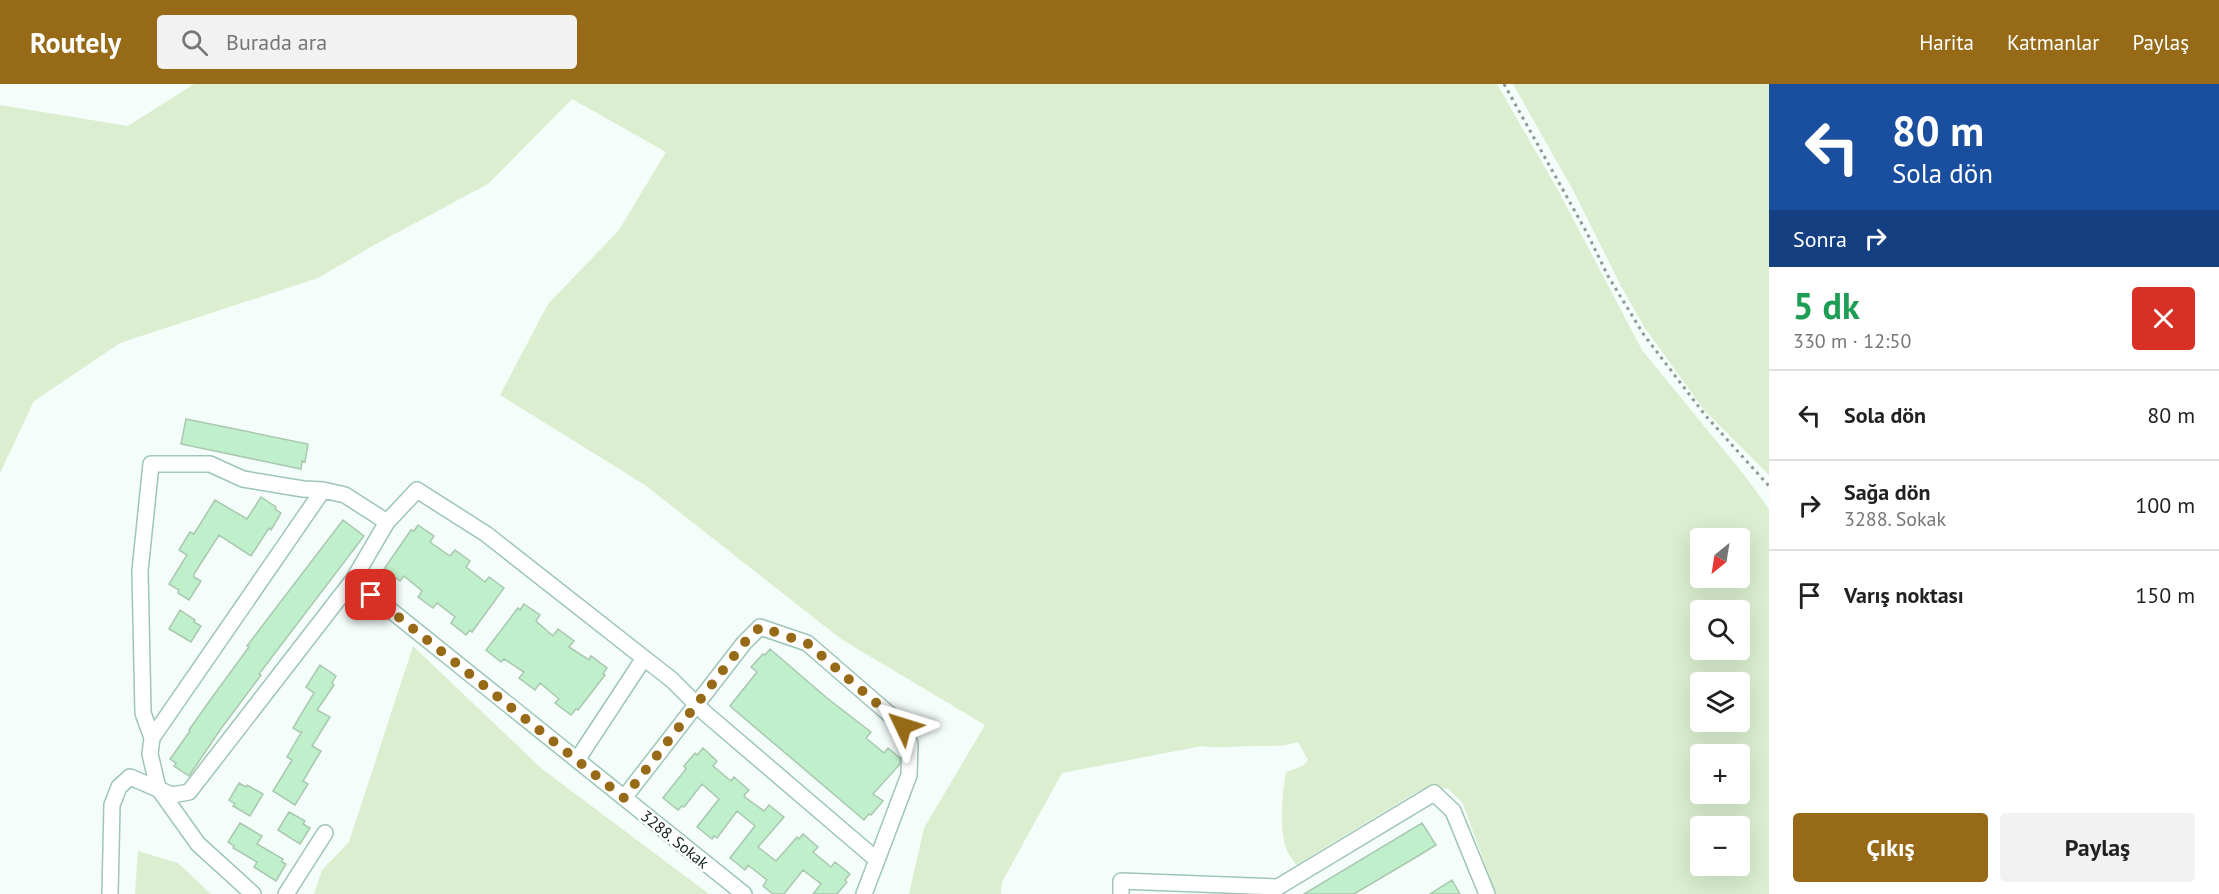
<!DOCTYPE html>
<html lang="tr">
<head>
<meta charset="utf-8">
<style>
  :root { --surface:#fff; --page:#f2f2f2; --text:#222; --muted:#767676; --line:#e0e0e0; --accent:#966a17 }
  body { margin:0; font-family:"PT Sans",sans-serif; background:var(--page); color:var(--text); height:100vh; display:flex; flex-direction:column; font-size:22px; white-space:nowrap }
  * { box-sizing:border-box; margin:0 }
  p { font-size:20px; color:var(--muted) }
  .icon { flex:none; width:33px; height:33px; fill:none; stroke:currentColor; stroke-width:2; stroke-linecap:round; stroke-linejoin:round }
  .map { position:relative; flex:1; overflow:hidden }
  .sheet { display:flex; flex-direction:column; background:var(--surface); width:450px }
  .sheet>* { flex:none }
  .banner { background:#1a4fa0; color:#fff; overflow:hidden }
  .needle { width:39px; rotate:210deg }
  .controls { position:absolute; left:1690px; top:444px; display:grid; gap:12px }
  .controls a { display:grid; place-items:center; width:60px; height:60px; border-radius:6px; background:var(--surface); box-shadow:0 6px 24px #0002; font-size:30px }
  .pin { position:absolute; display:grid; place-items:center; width:51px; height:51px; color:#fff; margin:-26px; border-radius:12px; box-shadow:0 3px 9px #0006 }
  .me { position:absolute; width:66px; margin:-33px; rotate:311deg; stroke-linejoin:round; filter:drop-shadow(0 0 4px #0008) }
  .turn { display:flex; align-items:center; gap:21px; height:126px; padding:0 24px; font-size:27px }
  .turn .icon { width:78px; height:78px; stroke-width:2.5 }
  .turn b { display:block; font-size:42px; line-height:51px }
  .then { display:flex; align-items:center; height:57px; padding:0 24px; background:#0003; gap:12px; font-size:22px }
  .round { display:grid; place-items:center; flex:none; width:63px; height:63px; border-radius:6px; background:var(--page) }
  .headline { display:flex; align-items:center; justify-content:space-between; height:102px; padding:0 24px }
  h1 { font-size:36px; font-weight:800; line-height:45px; color:#1e9e55 }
  .button { display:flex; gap:12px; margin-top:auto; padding:12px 24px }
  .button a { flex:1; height:69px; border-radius:6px; background:var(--accent); color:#fff; font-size:24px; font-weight:800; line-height:69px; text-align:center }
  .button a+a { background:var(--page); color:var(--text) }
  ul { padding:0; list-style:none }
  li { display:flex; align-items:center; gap:18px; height:90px; padding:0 24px; border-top:2px solid var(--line) }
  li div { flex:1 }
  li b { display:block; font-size:22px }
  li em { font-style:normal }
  header { display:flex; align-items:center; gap:36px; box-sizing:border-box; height:84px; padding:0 30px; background:var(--accent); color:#fff }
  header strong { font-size:28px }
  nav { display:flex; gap:33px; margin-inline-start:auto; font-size:21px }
  .search { width:420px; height:54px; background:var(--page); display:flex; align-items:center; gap:15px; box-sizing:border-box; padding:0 21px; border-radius:6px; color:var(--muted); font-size:22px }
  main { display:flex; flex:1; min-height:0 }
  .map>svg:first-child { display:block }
  .grass { fill:#dbeecf; fill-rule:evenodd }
  .building { fill:#c0efcb; stroke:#a8c8af; stroke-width:1.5 }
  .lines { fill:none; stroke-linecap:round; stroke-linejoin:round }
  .minor-casing { stroke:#9dc6b7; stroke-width:18 }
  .path { stroke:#8d9995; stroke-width:3; stroke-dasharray:3 4.5; stroke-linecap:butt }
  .minor { stroke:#fff; stroke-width:15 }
  .route { stroke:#966a17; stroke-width:10; stroke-dasharray:0 18 }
  .labels { text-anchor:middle; stroke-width:5; stroke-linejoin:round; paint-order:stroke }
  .street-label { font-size:16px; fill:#14241e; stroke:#fff }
</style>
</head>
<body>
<header>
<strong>Routely</strong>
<div class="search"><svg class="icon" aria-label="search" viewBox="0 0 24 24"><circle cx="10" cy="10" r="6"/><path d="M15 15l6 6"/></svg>Burada ara</div>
<nav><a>Harita</a><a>Katmanlar</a><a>Paylaş</a></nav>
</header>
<main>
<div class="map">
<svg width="1769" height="810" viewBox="0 0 1769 810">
  <rect width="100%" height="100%" fill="#f5fdfa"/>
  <path class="grass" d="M194 0H1497L1559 108 1642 266 1745 392 1769 425V810H1496L1462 718 1448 705 1430 702 1415 709 1296 781C1293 776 1288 770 1286 764 1279 745 1282 708 1286 688L1303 682 1308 676 1298 658C1282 663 1271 662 1255 662 1236 662 1220 665 1202 662L1062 689 1002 798 1001 810H909L924 744 985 641 841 555 645 401 500 311 548 220 619 146 666 68 572 15 488 100 376 160 318 194 120 259 34 317 0 389V21L128 42ZM1701 454H1740V494H1701ZM1701 526H1740V566H1701ZM1701 598H1740V638H1701ZM1701 670H1740V710H1701ZM1701 742H1740V782H1701Z
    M1513 0H1769V391L1704 326 1645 244 1622 204 1574 108Z
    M413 562 542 685 709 810H314L322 786 349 758Z
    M138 767 178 779 211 810H135Z"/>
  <path class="building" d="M186 335 308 360 305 378 302 377 301 385 181 360Z
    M261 413 276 423 275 425 281 429 271 446 269 444 251 472 219 451 194 490V493L201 497 189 516 178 509 179 506 169 500 187 471 179 466 190 448 194 450 215 416 247 435Z
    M343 436 364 452 259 590 261 591 220 646 189 692 174 682 176 679 170 675 190 647 189 646 208 619 249 563 247 562Z
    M418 441 434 452 430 458 450 472 455 466 470 477 466 483 485 498 489 493 504 504 472 548 470 546 466 551 451 539 455 533 437 519 433 524 418 513 422 507 404 492 400 497 384 485 411 446 414 447Z
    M524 520 540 531 536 537 553 552 558 545 574 557 569 563 589 576 591 572 607 584 603 590 605 591 578 626 576 625 571 631 555 619 559 615 540 599 535 606 519 594 524 588 504 575 501 578 486 566 518 524 520 526Z
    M180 526 195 536 194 538 201 542 191 558 169 545Z
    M770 565 827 614 871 648 866 654 884 669 888 664 900 674V680L873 710 883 717 871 731 869 730 864 736 730 622 757 588 751 583 763 570 765 571Z
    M320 581 336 592 332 599 334 601 317 626 330 633 312 662 321 667 303 697 308 700 295 721 273 707 292 676 287 673 302 647 301 649 293 644 314 609 306 603Z
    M703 664 717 677 713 682 731 697 734 693 749 706 744 711 746 714 764 727 769 721 784 733 758 763 776 777 797 753 799 755 803 750 818 763 813 768 831 783 835 778 850 790 845 796 847 798 837 810H813L821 800 803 786 784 810H773L763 802 767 796 748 781 745 786 730 774 755 742 737 727 717 754 714 752 712 755 697 743 719 715 702 700 684 723 682 722 678 726 663 714 686 685 684 682 695 669 697 671Z
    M239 699 246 703 247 701 263 710 250 732 233 722 235 720 229 716Z
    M289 728 305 737 303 740 310 744 300 760 278 746Z
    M240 739 262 752 257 760 283 775 282 778 286 780 276 797 254 783 257 778 233 764 234 762 228 758Z
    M1422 739 1436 761 1418 772 1354 810H1304Z
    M1452 796 1460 810H1430Z"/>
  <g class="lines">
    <defs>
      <path id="minor" d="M323 406 345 411 387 438 417 406 486 450 672 596 705 629 877 776 864 810
        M353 496 744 810
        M152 654 143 629 140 487 151 380H210L243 395 303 405 323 406 152 654 150 670 158 704 198 760 253 810
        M577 676 644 574
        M624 714 744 559 760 543 807 559 903 642 910 660 909 691 877 776
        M110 810 112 721 119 703 130 693 172 711 189 708 353 496 387 438
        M286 810 325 749
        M1121 810V797L1278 803 1434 709 1453 727 1487 810"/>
    </defs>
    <use href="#minor" class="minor-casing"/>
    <path class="path" d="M1504 0 1587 149 1608 192 1644 251 1705 331 1769 402"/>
    <use href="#minor" class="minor"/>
  </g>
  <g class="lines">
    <path class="route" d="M371 511 624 714 744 559 760 543 807 559 903 642"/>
  </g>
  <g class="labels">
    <g class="street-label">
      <text transform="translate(675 755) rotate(39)" y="6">3288. Sokak</text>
    </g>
  </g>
</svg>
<div class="controls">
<a><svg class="needle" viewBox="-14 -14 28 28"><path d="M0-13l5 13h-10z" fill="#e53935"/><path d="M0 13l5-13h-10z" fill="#767676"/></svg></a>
<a><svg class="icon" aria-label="search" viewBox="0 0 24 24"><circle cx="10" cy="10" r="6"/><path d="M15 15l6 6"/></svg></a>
<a><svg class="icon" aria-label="layers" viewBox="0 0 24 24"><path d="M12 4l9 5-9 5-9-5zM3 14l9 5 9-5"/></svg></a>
<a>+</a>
<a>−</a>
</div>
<div class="pin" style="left:371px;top:511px;background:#d93025"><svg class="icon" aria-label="arrive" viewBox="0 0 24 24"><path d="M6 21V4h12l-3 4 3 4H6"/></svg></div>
<svg class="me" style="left:903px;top:642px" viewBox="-20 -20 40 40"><path d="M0-17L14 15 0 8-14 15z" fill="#966a17" stroke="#fff" stroke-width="4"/></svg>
</div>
<section class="sheet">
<div class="banner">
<div class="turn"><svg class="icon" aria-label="left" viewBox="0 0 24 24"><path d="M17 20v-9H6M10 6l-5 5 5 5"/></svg><div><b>80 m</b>Sola dön</div></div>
<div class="then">Sonra<svg class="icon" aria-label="right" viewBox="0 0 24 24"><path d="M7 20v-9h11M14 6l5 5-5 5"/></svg></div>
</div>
<div class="headline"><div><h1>5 dk</h1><p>330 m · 12:50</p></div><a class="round" style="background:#d93025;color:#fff"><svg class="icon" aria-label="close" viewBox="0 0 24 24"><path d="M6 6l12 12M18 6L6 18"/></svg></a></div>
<ul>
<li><svg class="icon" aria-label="left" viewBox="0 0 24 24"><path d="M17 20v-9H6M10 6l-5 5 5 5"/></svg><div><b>Sola dön</b></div><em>80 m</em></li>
<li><svg class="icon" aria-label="right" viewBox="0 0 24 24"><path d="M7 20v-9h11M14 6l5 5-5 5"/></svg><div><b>Sağa dön</b><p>3288. Sokak</p></div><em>100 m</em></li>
<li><svg class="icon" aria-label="arrive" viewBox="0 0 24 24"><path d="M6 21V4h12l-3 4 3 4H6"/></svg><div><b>Varış noktası</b></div><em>150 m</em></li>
</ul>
<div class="button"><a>Çıkış</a><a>Paylaş</a></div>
</section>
</main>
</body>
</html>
